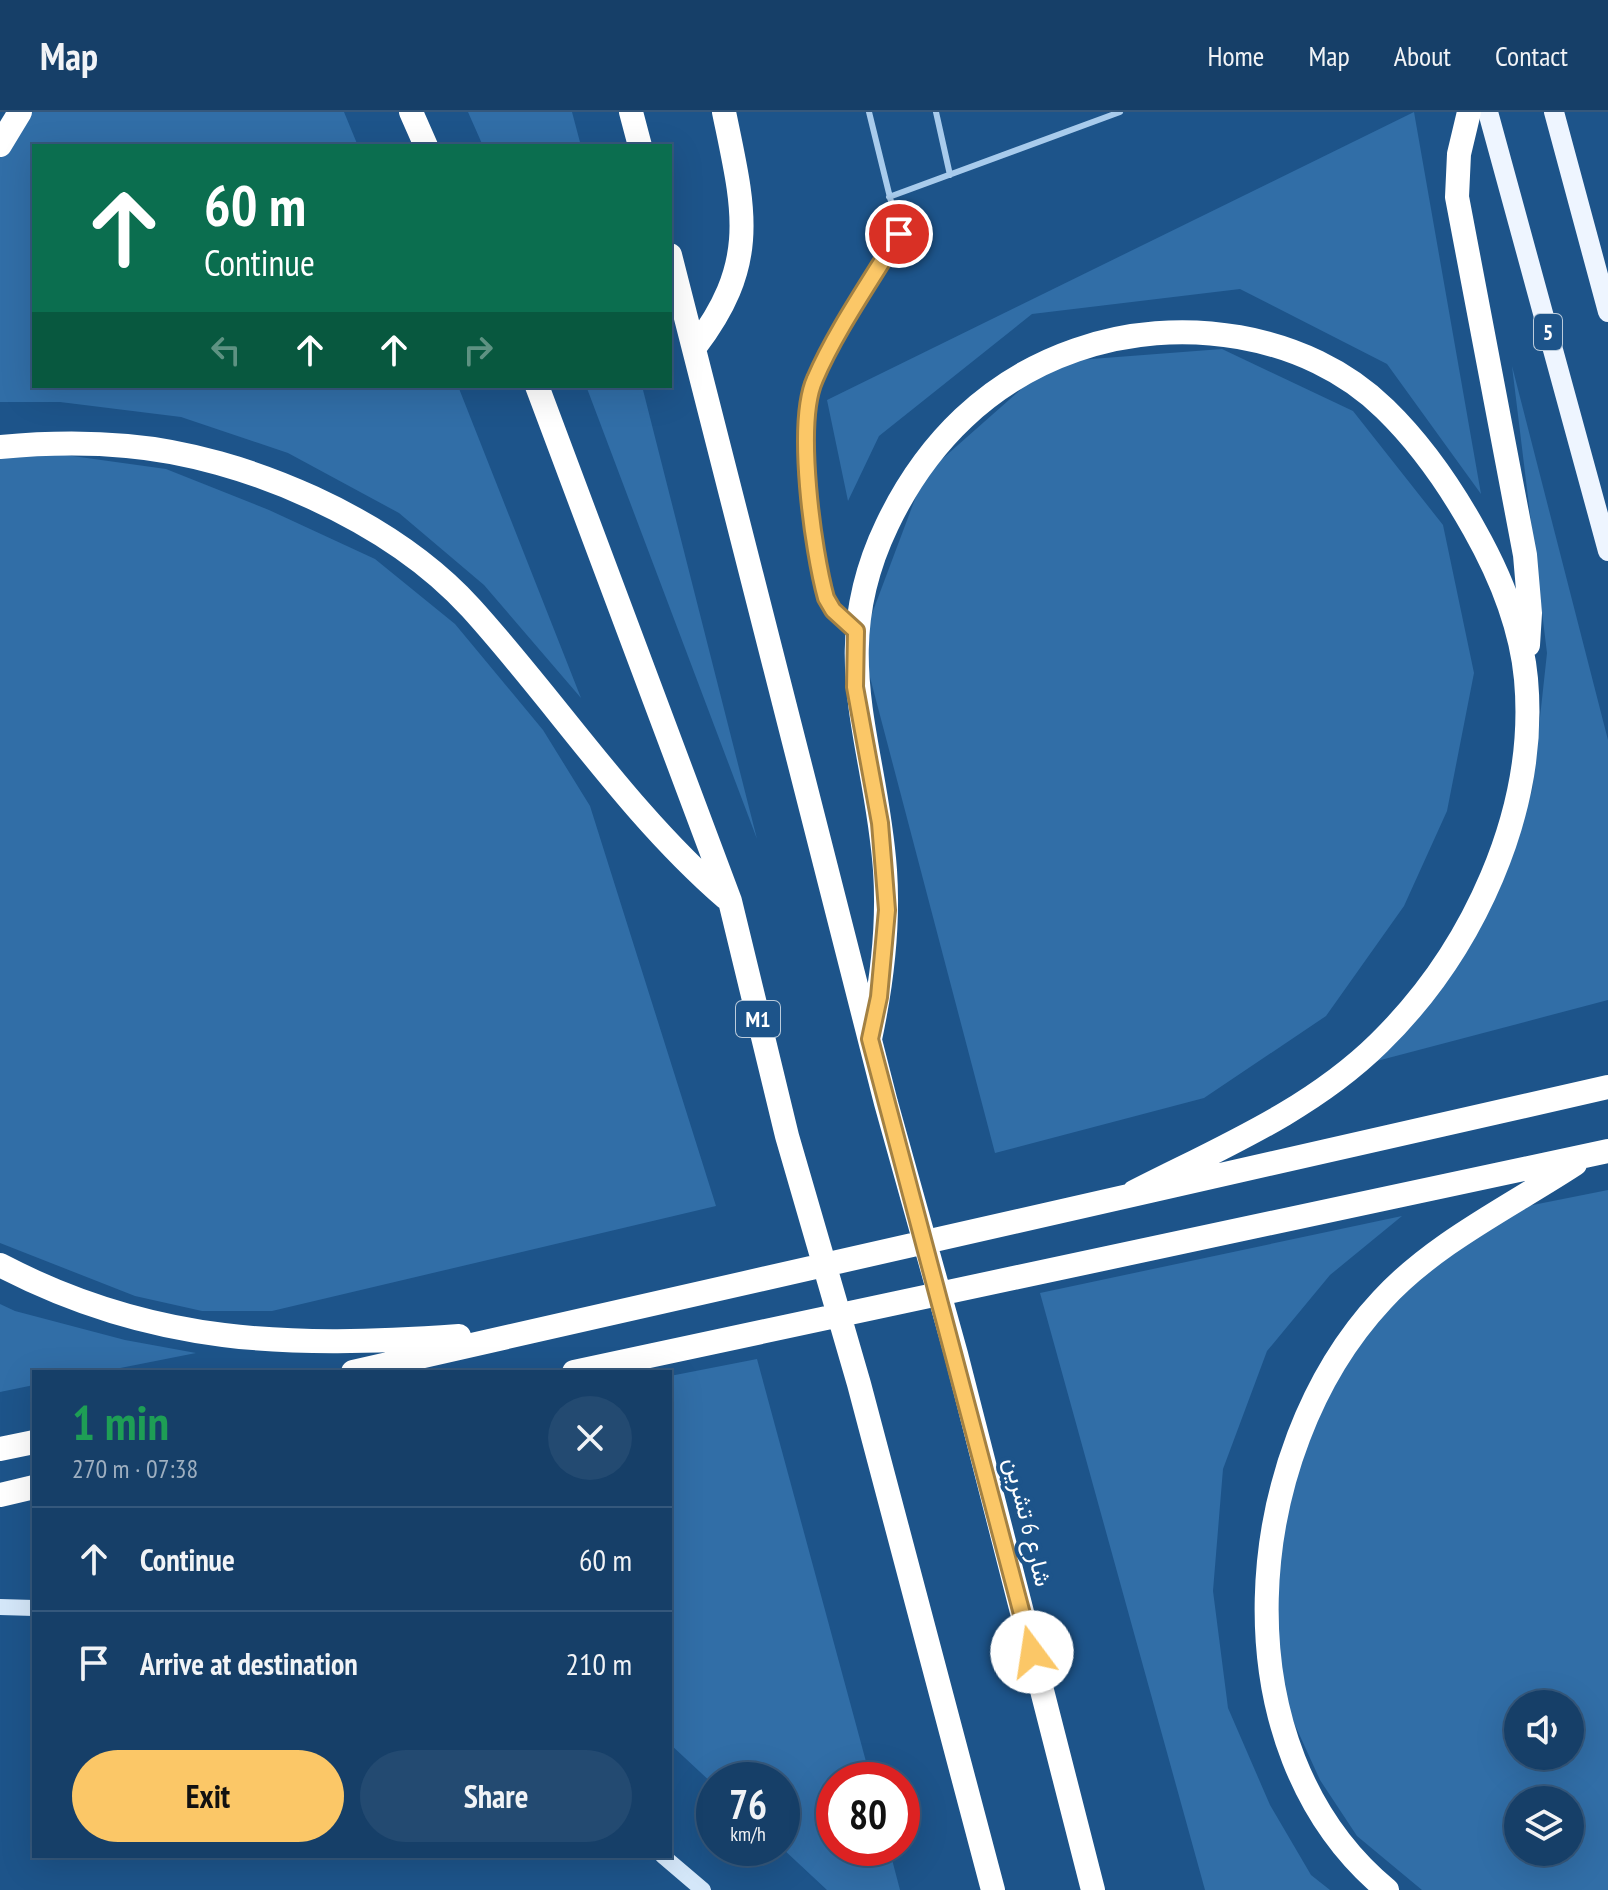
<!DOCTYPE html>
<html lang="en">
<head>
<meta charset="utf-8">
<style>
  :root { --surface:#163f68; --page:#234a71; --text:#f1f3f6; --muted:#9eafc0; --line:#35587c; --accent:#fbc767 }
  body { margin:0; font-family:"PT Sans Narrow",Vazirmatn,sans-serif; background:var(--page); color:var(--text); height:100vh; display:flex; flex-direction:column; font-size:30px; white-space:nowrap }
  * { box-sizing:border-box; margin:0 }
  p { font-size:26px; color:var(--muted) }
  .icon { flex:none; width:44px; height:44px; fill:none; stroke:currentColor; stroke-width:2; stroke-linecap:round; stroke-linejoin:round }
  .map { position:relative; flex:1; overflow:hidden }
  .drawer { position:absolute; left:32px; top:1258px; width:640px; height:488px; display:flex; flex-direction:column; background:var(--surface); border-radius:0px; box-shadow:0 8px 32px #0002,0 0 0 2px var(--line) }
  .drawer>* { flex:none }
  .top-card { position:absolute; left:32px; top:32px; width:640px; height:244px; border-radius:0px; box-shadow:0 8px 32px #0002,0 0 0 2px var(--line); background:#0b6e4f; color:#fff; overflow:hidden }
  .controls { position:absolute; left:1504px; top:1578px; display:grid; gap:16px }
  .controls a { display:grid; place-items:center; width:80px; height:80px; border-radius:50%; background:var(--surface); box-shadow:0 8px 32px #0002,0 0 0 2px var(--line); font-size:40px }
  .speed { position:absolute; left:696px; top:1650px; display:flex; gap:16px; font-size:40px; font-weight:700; text-align:center }
  .speed>* { display:grid; place-content:center; width:104px; height:104px; border-radius:50%; background:var(--surface); box-shadow:0 8px 32px #0002,0 0 0 2px var(--line); line-height:1 }
  .speed small { font-size:20px; font-weight:400 }
  .speed .limit { border:12px solid #d22; background:#fff; color:#111 }
  .pin { position:absolute; display:grid; place-items:center; width:68px; height:68px; color:#fff; margin:-34px; border:4px solid #fff; border-radius:50%; box-shadow:0 2px 8px #0007 }
  .me { position:absolute; width:88px; margin:-44px; rotate:346deg; stroke-linejoin:round; filter:drop-shadow(0 0 6px #0008) }
  .turn { display:flex; align-items:center; gap:28px; height:168px; padding:0 40px; font-size:36px }
  .turn .icon { width:104px; height:104px; stroke-width:2.5 }
  .turn b { display:block; font-size:56px; line-height:68px }
  .lanes { display:flex; align-items:center; height:76px; padding:0 40px; background:#0003; justify-content:center; gap:40px; direction:ltr }
  .lanes .off { opacity:.35 }
  .round { display:grid; place-items:center; flex:none; width:84px; height:84px; border-radius:42px; background:var(--page) }
  .overview { display:flex; align-items:center; justify-content:space-between; height:136px; padding:0 40px }
  h1 { font-size:48px; font-weight:700; line-height:60px; color:#1e9e55 }
  .primary-button { display:flex; gap:16px; margin-top:auto; padding:16px 40px }
  .primary-button a { flex:1; height:92px; border-radius:48px; background:var(--accent); color:#111; font-size:32px; font-weight:700; line-height:92px; text-align:center }
  .primary-button a+a { background:var(--page); color:var(--text) }
  ul { padding:0; list-style:none }
  li { display:flex; align-items:center; gap:24px; height:104px; padding:0 40px; border-top:2px solid var(--line) }
  li div { flex:1 }
  li b { display:block; font-size:30px }
  li em { font-style:normal }
  header { display:flex; align-items:center; gap:48px; box-sizing:border-box; height:112px; padding:0 40px; background:var(--surface); border-bottom:2px solid var(--line) }
  header strong { font-size:38px }
  nav { display:flex; gap:44px; margin-inline-start:auto; font-size:28px }
  .map>svg:first-child { display:block }
  .green { fill:#316ea7; fill-rule:evenodd }
  .lines { fill:none; stroke-linecap:round; stroke-linejoin:round }
  .lane { stroke:#a8cbec; stroke-width:6 }
  .secondary { stroke:#d4e7f9; stroke-width:16 }
  .primary { stroke:#eef5ff; stroke-width:20 }
  .highway { stroke:#fff; stroke-width:24 }
  .route-casing { stroke:#a38143; stroke-width:20 }
  .route { stroke:#fbc767; stroke-width:14 }
  .labels { text-anchor:middle; stroke-width:8; stroke-linejoin:round; paint-order:stroke }
  .shield { fill:#1d548a; stroke:#bbccdc; stroke-width:2 }
  .shield-label { font-size:22px; font-weight:bold; fill:#fff }
  .street-label { font-size:24px; fill:#fff; stroke:#1d548a }
</style>
</head>
<body>
<header>
<strong>Map</strong>
<nav><a>Home</a><a>Map</a><a>About</a><a>Contact</a></nav>
</header>
<div class="map">
<svg width="1608" height="1778" viewBox="0 0 1608 1778">
  <rect width="100%" height="100%" fill="#1d548a"/>
  <path class="green" d="M21 0H344L358 34H34V274H458L581 586 484 473 399 401 288 341 181 305 60 290H0V34Z
    M468 0H572L581 34H483Z
    M1414 0 1481 382 1387 252 1240 177 1032 202 879 324 848 389 827 288Z
    M1222 237 1353 299 1443 413 1474 561 1447 699 1404 794 1326 904 1204 986 995 1041 861 531 924 363 1052 250Z
    M1512 254 1608 628V888L1354 955 1491 789 1532 679 1547 541Z
    M586 274H642L757 727 588 279Z
    M58 342 166 357 269 398 375 447 455 512 543 618 590 694 716 1094 272 1199H202L135 1184 0 1131V345Z
    M1608 1078V1778H1422L1357 1724 1320 1668 1285 1591 1266 1479 1284 1377 1368 1198 1518 1096ZM1518 1592H1570V1644H1518ZM1518 1688H1570V1740H1518Z
    M1402 1104 1330 1163 1267 1239 1223 1357 1213 1479 1228 1596 1270 1693 1311 1763 1330 1778H1205L1040 1181Z
    M0 1192 15 1199 125 1228 196 1241 100 1260H34V1273L0 1280Z
    M757 1247 871 1668H834V1736H889L900 1778H827L782 1736V1668H714V1673L670 1632V1264Z"/>
  <g class="lines">
    <path class="lane" d="M936 0 950 63
      M889 85 1120 0
      M850 514C818 485 821 461 816 421 811 382 800 338 806 300 815 246 870 171 899 122L869 0"/>
    <path class="secondary" d="M0 1495 34 1496
      M663 1744 703 1778"/>
    <path class="primary" d="M1488 0 1608 439
      M1554 0 1608 200"/>
    <path class="highway" d="M411 0 426 34
      M631 0 640 34
      M1469 0 1459 42 1457 85 1525 443 1530 501 1528 533
      M0 33 20 0
      M670 143 886 991 956 1242 1093 1778
      M695 235C760 150 744 97 724 0
      M537 274 730 789 787 1024 859 1272 993 1778
      M0 335C43 331 84 330 127 334 244 344 391 408 471 496 558 592 628 701 726 786
      M870 927C882 871 889 816 885 758 876 630 825 542 887 413 926 331 989 268 1076 238 1177 202 1307 220 1385 297 1421 332 1450 374 1474 417 1500 463 1521 514 1526 567 1538 700 1472 840 1379 931 1310 999 1218 1037 1134 1080
      M0 1153C153 1233 290 1236 459 1224
      M353 1260 1608 975
      M574 1260 1608 1039
      M0 1337 34 1330
      M0 1383 34 1375
      M1387 1778C1215 1636 1240 1340 1382 1188 1434 1131 1511 1094 1575 1052"/>
  </g>
  <g class="lines">
    <defs>
      <path id="route" d="M899 122C872 167 835 220 815 267 795 311 813 439 826 486L833 498 856 519 855 575 880 711 887 798 879 885 870 927 1032 1540"/>
    </defs>
    <use href="#route" class="route-casing"/>
    <use href="#route" class="route"/>
  </g>
  <g class="labels">
    <g class="shield">
      <rect x="1534" y="202" width="28" height="36" rx="6"/>
      <rect x="736" y="889" width="44" height="36" rx="6"/>
    </g>
    <g class="shield-label">
      <text x="1548" y="228">5</text>
      <text x="758" y="915">M1</text>
    </g>
    <g class="street-label">
      <text transform="translate(1028 1410) rotate(76)" y="8">شارع 6 تشرين</text>
    </g>
  </g>
</svg>
<div class="controls">
<a><svg class="icon" aria-label="sound" viewBox="0 0 24 24"><path d="M4 9h4l5-4v14l-5-4H4zM17 9q2 3 0 6"/></svg></a>
<a><svg class="icon" aria-label="layers" viewBox="0 0 24 24"><path d="M12 4l9 5-9 5-9-5zM3 14l9 5 9-5"/></svg></a>
</div>
<div class="speed"><div>76<small>km/h</small></div><div class="limit">80</div></div>
<div class="pin" style="left:899px;top:122px;background:#d93025"><svg class="icon" aria-label="arrive" viewBox="0 0 24 24"><path d="M6 21V4h12l-3 4 3 4H6"/></svg></div>
<svg class="me" style="left:1032px;top:1540px" viewBox="-20 -20 40 40"><circle r="19" fill="#fff"/><path d="M0-13L10 11 0 6-10 11z" fill="#fbc767"/></svg>
<div class="top-card">
<div class="turn"><svg class="icon" aria-label="ahead" viewBox="0 0 24 24"><path d="M12 20V5M6 11l6-6 6 6"/></svg><div><b>60 m</b>Continue</div></div>
<div class="lanes"><svg class="icon off" aria-label="left" viewBox="0 0 24 24"><path d="M17 20v-9H6M10 6l-5 5 5 5"/></svg><svg class="icon" aria-label="ahead" viewBox="0 0 24 24"><path d="M12 20V5M6 11l6-6 6 6"/></svg><svg class="icon" aria-label="ahead" viewBox="0 0 24 24"><path d="M12 20V5M6 11l6-6 6 6"/></svg><svg class="icon off" aria-label="right" viewBox="0 0 24 24"><path d="M7 20v-9h11M14 6l5 5-5 5"/></svg></div>
</div>
<section class="drawer">
<div class="overview"><div><h1>1 min</h1><p>270 m · 07:38</p></div><a class="round"><svg class="icon" aria-label="close" viewBox="0 0 24 24"><path d="M6 6l12 12M18 6L6 18"/></svg></a></div>
<ul>
<li><svg class="icon" aria-label="ahead" viewBox="0 0 24 24"><path d="M12 20V5M6 11l6-6 6 6"/></svg><div><b>Continue</b></div><em>60 m</em></li>
<li><svg class="icon" aria-label="arrive" viewBox="0 0 24 24"><path d="M6 21V4h12l-3 4 3 4H6"/></svg><div><b>Arrive at destination</b></div><em>210 m</em></li>
</ul>
<div class="primary-button"><a>Exit</a><a>Share</a></div>
</section>
</div>
</body>
</html>
